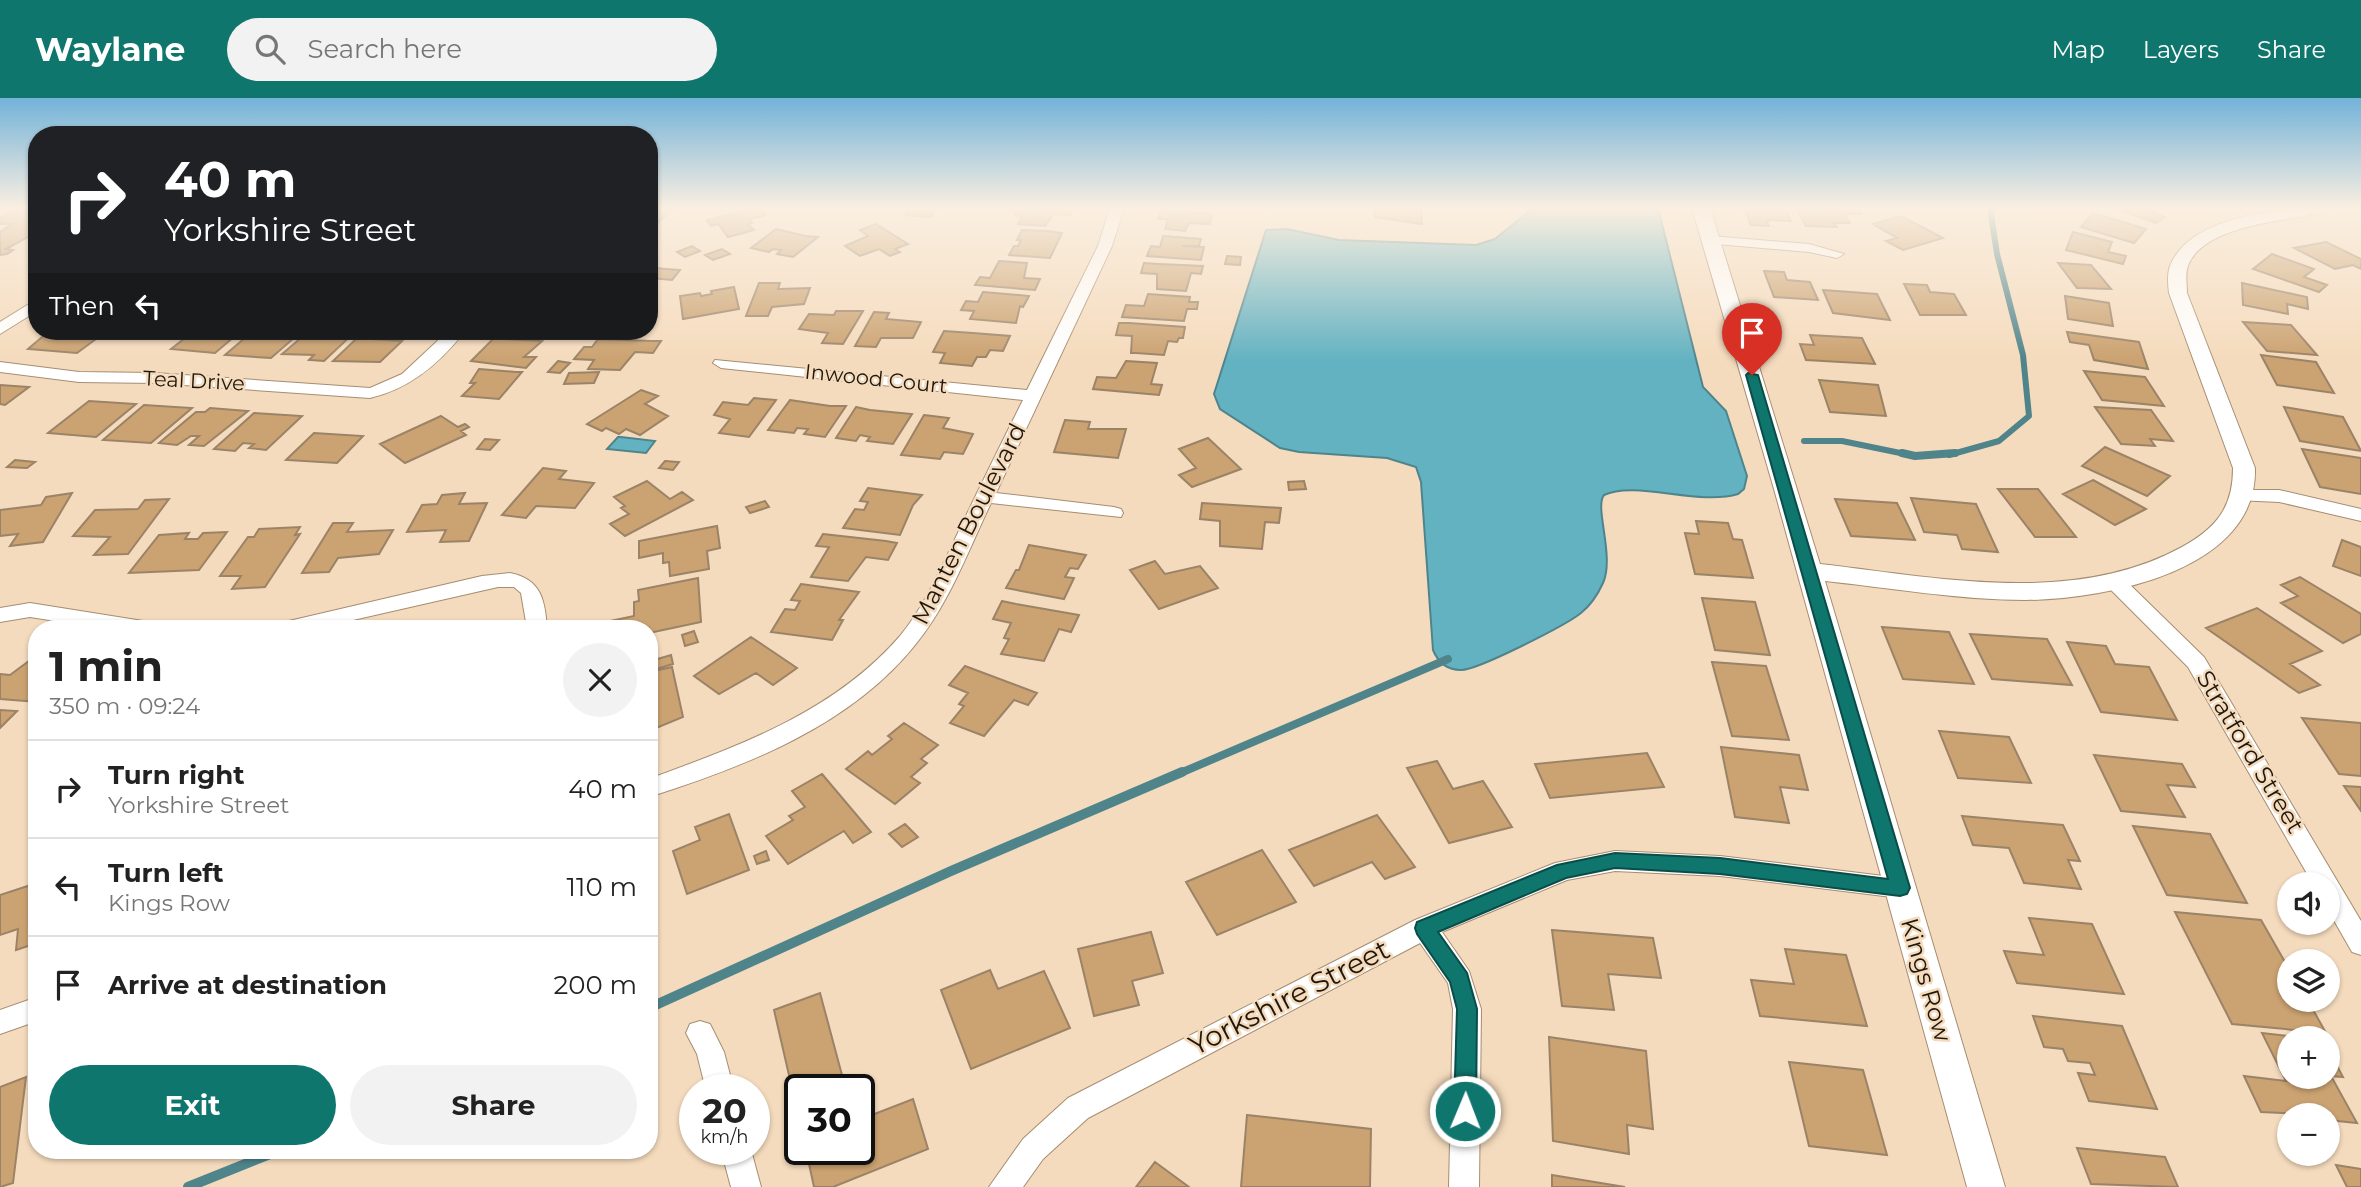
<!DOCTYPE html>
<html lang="en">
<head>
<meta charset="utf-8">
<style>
  :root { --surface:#fff; --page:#f2f2f2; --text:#222; --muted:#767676; --line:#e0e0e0; --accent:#0f766e }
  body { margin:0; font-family:Montserrat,sans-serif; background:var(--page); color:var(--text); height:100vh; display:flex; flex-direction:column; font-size:26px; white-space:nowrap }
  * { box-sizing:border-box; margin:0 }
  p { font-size:23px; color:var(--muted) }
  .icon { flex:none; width:38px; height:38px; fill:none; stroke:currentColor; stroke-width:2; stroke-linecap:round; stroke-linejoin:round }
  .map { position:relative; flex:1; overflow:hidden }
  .side { position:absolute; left:28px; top:522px; width:630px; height:539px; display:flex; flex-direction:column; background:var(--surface); border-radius:28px; box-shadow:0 2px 5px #0004 }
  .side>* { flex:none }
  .top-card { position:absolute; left:28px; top:28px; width:630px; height:214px; border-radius:28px; box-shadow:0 2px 5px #0004; background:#202124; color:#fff; overflow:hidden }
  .tools { position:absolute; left:2277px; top:774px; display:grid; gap:14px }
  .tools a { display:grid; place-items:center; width:63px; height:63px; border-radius:50%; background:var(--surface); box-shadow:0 2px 5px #0004; font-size:35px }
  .speed { position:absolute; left:679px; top:976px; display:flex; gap:14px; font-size:35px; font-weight:700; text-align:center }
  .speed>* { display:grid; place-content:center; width:91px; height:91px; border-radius:50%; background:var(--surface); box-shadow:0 2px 5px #0004; line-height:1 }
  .speed small { font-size:18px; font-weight:400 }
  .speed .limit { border:4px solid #111; border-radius:10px; background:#fff; color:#111 }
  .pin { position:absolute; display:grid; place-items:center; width:60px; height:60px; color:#fff; margin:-72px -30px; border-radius:50% 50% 50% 0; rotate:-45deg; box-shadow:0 0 7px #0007 }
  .pin .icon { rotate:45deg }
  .me { position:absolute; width:77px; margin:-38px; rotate:1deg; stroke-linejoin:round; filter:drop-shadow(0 0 5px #0008) }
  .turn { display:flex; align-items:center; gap:24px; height:147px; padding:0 21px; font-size:32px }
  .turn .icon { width:91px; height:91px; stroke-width:2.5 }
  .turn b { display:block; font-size:49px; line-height:60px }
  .then { display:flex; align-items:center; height:66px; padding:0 21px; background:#0003; gap:14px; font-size:26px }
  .round { display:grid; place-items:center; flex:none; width:74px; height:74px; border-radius:37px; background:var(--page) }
  .headline { display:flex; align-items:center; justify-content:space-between; height:119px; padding:0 21px }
  h1 { font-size:42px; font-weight:700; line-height:52px }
  .primary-button { display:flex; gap:14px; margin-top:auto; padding:14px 21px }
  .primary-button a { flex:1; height:80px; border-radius:42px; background:var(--accent); color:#fff; font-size:28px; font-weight:700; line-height:80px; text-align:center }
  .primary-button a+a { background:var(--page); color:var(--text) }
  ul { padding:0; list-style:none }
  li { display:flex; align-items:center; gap:21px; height:98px; padding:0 21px; border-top:2px solid var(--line) }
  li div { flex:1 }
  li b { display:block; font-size:26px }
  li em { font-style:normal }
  header { display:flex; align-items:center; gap:42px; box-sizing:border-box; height:98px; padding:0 35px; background:var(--accent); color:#fff }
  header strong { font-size:33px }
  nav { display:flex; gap:38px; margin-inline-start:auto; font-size:24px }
  .search { width:490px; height:63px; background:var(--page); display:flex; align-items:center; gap:18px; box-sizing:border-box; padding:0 24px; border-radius:38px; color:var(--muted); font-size:26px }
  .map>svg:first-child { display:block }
  .water { fill:#63b2c2; stroke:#4f848b; stroke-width:2 }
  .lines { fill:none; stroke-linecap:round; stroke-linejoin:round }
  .stream-far2 { stroke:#4f848b; stroke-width:6 }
  .stream-far1 { stroke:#4f848b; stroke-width:8 }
  .stream { stroke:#4f848b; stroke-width:10 }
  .building { fill:#cba271; stroke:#9b8367; stroke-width:2 }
  .minor-casing { stroke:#a68d71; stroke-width:2 }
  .tertiary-casing { stroke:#a68d71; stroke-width:2 }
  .minor { fill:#fff; fill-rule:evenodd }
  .tertiary { fill:#fff; fill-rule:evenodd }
  .route { fill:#0f766e; stroke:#0a4d48; stroke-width:2 }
  .labels { text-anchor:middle; stroke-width:5; stroke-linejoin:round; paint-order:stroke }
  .far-street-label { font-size:21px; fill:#20170c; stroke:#f5dbbd }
  .street-label { font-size:24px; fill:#20170c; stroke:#f5dbbd }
  .near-street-label { font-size:28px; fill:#20170c; stroke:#f5dbbd }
</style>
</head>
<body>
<header>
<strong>Waylane</strong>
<div class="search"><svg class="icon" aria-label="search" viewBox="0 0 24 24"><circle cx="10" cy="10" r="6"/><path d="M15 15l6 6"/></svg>Search here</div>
<nav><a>Map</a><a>Layers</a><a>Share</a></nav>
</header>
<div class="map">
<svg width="2361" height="1089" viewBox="0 0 2361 1089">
  <rect width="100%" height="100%" fill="#f5dbbd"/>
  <path class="water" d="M1533 110H1658L1703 289 1726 313 1747 378 1744 391 1738 396C1699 408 1635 382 1604 397 1594 409 1615 458 1603 485 1598 496 1591 507 1581 515 1566 527 1478 572 1461 572 1446 572 1438 564 1433 552L1421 384 1416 369 1387 360 1299 354 1280 350 1220 311 1214 296 1266 132 1287 131 1339 142 1476 147 1495 141Z
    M618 339H621L655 343 646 355 607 351Z"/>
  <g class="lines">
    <path class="stream-far2" d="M1804 343H1842L1910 357
      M1949 357 1999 343 2029 318 2023 257 1997 156 1990 110"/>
    <path class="stream-far1" d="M1902 355 1915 358 1955 355
      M1178 676 1448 561"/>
    <path class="stream" d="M649 910 951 773 1182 674
      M188 1089 280 1052"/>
  </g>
  <path class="building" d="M18 110H37V134L6 151 13 152 7 156 0 157V134L12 126H0V120Z
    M649 110H673L657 126H649Z
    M754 110H760L766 117 749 121 752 125 748 126 754 132 728 139 718 126 711 128 707 122Z
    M909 110H936L931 119 905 117Z
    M1073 110 1070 117 1054 116 1045 128 1018 126 1022 118 1015 117 1016 110Z
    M1374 110H1421L1422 126 1375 119Z
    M1744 110H1785L1791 123 1766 122 1769 128 1751 127Z
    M1796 110H1857L1861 116H1844L1850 125H1834L1837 129 1806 128Z
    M2114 110H2155L2150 113 2165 119 2156 125Z
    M1161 112 1174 113 1212 116 1210 126 1189 125 1185 133 1165 131 1168 121H1158Z
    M2093 115 2146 131 2134 145 2081 129Z
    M1901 118 1943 140 1903 152 1886 143 1897 140 1873 126Z
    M876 126 908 146 895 151 900 154 890 158 879 151 860 158 845 148 868 138 860 132Z
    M776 131 805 138 818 139 793 159 777 156 781 152 773 151 769 154 751 150Z
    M1022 132 1048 133 1062 135 1050 160 1009 157 1014 148H1018L1021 142H1017Z
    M2073 134 2112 144 2108 154 2126 158 2123 166 2066 152Z
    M1163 138 1201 141 1199 148H1182L1204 149 1201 162 1147 158 1151 148 1160 149Z
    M2326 144 2361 161V171L2353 167 2335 171 2294 150Z
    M692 148 700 153 685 159 677 154Z
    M722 151 730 156 713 162 705 157Z
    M2272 156 2314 171 2304 179 2327 187 2319 194 2253 171Z
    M1227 158 1241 159 1240 167 1225 166Z
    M999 163 1027 165 1024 180 1040 181 1035 192 975 187 980 179 990 180Z
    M1144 165 1159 166 1203 168 1201 176 1191 175 1186 193 1157 191V176L1141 175Z
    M2058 165 2091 167 2111 191 2077 190Z
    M654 170 680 172 672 182 649 180Z
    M1764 173 1784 174 1787 182 1810 184 1818 202 1774 199Z
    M759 185H780L778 191 810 190 804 206 772 209 768 218H746Z
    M2242 185 2307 199 2308 211 2287 206 2288 216 2243 207Z
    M1904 186 1927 187 1930 194 1954 196 1966 217H1920Z
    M734 189 739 211 683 221 680 198 700 195 701 198 712 196 711 193Z
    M1823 192 1877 196 1890 222 1833 215Z
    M983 194 1019 197 1029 198 1023 209 1020 208 1016 225 970 221 974 213 961 212 966 203 978 204Z
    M1148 196 1190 199 1189 204H1198L1197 211H1187L1184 223 1122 219 1126 207 1144 208Z
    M2065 198 2109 205 2113 228 2068 221Z
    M836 213H863L843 246 822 245 828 235 799 231 809 216 834 217Z
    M874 214 889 215 886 221 921 224 913 240H881L876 249 855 248Z
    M2243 224 2291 227 2317 257 2267 253Z
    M1119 225H1129L1185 229 1183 240H1179L1177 244 1168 243 1164 257 1136 255H1131L1132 238 1116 237Z
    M50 233H107L91 238Z
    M194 233H241L215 255 171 251Z
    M253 233 281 235 302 233 271 260 225 257Z
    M309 233H333L355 234 324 263 309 262 314 257 282 256Z
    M502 233H559L553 240 498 237Z
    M944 233 973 235 1010 238 1003 253 990 252 986 259H977L972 268 940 265 945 255 933 254Z
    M48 234 91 238H100L77 255 28 251Z
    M2067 234 2139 244 2148 271 2094 262 2089 247 2070 244Z
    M1810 237 1862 240 1875 266 1806 262 1800 246 1814 247Z
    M357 240 402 243 380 264 333 263Z
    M494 240 503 241 542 243 524 259H536L526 270 471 263Z
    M598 241 652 243H661L653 255 635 254 620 272 588 271 594 262 574 261 584 249H592Z
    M2261 257 2316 264 2334 295 2277 287Z
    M558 263 570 265 560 275 548 274Z
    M1126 263 1157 265 1151 286 1162 287 1159 297 1093 291 1097 279 1116 280Z
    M479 271 516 274H522L499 301 462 298 475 285H470Z
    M2084 273 2145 279 2164 308 2102 302Z
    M599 274 594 285 564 286 569 275Z
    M1819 282 1878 287 1886 318 1830 314Z
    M0 287 29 289 5 307 0 306Z
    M641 292 658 298 645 306 668 318 640 337 626 331 619 336 606 330 602 333 587 326Z
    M754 300 776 302 749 339 719 335 730 321 714 317 723 304 748 307Z
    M790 302 830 308H846L825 339 804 336 808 331 797 330 794 335 768 332Z
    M89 303 136 306 96 339 48 335Z
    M144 307 192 310 151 345 103 342Z
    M856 309 870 312 912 316 893 346 867 343 870 339 860 337 856 343 836 340Z
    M2095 309 2151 312 2173 343 2150 341 2155 348 2121 346Z
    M2284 309 2343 319 2361 353 2300 343Z
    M210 310 248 313 204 348 189 347 199 338H191L177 347 159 345 196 314H205Z
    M254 315 302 318 266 352 249 350 254 346 243 345 235 353 214 351Z
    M924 317 949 320 943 330 973 336 963 356 944 354 940 361 901 357Z
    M441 318 458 329 465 326 469 329 461 333 466 337 405 365 380 346Z
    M1065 322 1090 324 1088 331H1126L1118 360 1054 354Z
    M314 335 363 338 337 365 286 362Z
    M1208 340 1241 371 1192 389 1179 377 1196 370 1179 351Z
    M485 341 499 342 490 352 477 351Z
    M2105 349 2170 378 2147 398 2082 368Z
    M2302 351 2361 360V396L2320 389Z
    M15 362 35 364 27 370 7 369Z
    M665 363 679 364 673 372 659 370Z
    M543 370 566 373 559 381 594 385 575 410 536 408 526 420 502 417Z
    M2093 382 2146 411 2115 427 2063 396Z
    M647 383 670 401 682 394 693 402 625 438 610 426 629 416 621 410 625 408 614 399Z
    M1304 383 1306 391 1289 392 1288 384Z
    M868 390 922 397 913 407 900 437 843 430 855 411 864 412 868 404 860 403Z
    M1998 391H2038L2076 439H2035Z
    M72 395 43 444 10 448 18 436 0 438V412L41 407 46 399Z
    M465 395 459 406 487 405 469 443 440 444 446 432 407 434 422 407 437 406 442 397Z
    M1911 400 1976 406 1998 454 1962 451 1957 437 1924 434Z
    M169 401 128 456 94 457 110 439 73 438 95 412 138 411 145 402Z
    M1835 401 1897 405 1915 442 1851 438Z
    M765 403 769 409 750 415 746 409Z
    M1202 405 1281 410 1279 425 1265 424 1262 451 1220 448V423L1200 421Z
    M1696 423 1728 425 1733 441 1742 442 1753 480 1695 476 1685 435 1699 436Z
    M333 425H353L347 434 393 432 379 456 338 460 329 474 302 475Z
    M717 428 720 450 707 453 709 471 670 478 669 464 663 465V455L639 460V443Z
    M300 429 295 437 300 436 265 489 232 491 241 478H220L248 439H254L259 431Z
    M227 434 199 472 129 475 159 437 189 435 185 441H198L203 435Z
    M823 436 886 443 897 445 888 462 866 459 848 483 811 479 829 449 816 448Z
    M2342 442 2361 449V478L2333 468Z
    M1029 447 1086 457 1078 471 1070 470 1065 479 1074 480 1064 501 1006 490 1016 472H1019Z
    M1155 463 1165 476 1200 468 1218 490 1159 511 1130 472Z
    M2300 479 2361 516V536L2343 545 2281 505 2298 498 2281 487Z
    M698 480 701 524 649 535V530H610V523L634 518V504L639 503 638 492Z
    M801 486 859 494 839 522H843L832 542 771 534 785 511 795 512 800 503 791 502Z
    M1702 500 1755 504 1770 557 1715 552Z
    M1002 503 1016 506 1079 517 1071 534 1059 531 1044 563 1001 556 1009 541 1004 540 1011 525 993 521Z
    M2257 510 2322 553 2290 566 2320 587 2299 595 2206 530Z
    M437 523 438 530H409L426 526Z
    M1882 529 1949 534 1974 586 1903 581Z
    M694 533 698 544 685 548 682 537Z
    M1970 536 2047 541 2072 587 1992 581Z
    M751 539 797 570 773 587 756 575 719 596 694 578Z
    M2067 544 2106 548 2115 566 2149 569 2177 622 2101 614Z
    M37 557V604L0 601V576L10 577Z
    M671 557 673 566 656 571 654 562Z
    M1712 564 1766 568 1789 642 1732 638Z
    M965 568 1037 595 1028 607 1014 602 984 638 950 625 964 608 959 606 968 595 949 587Z
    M672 569 683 619 649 633V581L655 579 654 573Z
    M0 612 17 613 0 630Z
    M2302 620 2361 625V678L2339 676Z
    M904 625 938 647 921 661 927 665 911 679 920 685 895 706 846 671 868 653 872 657 892 641 888 638Z
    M1939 633 2009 639 2031 685 1958 680Z
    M1721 649 1799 657 1808 692 1780 689 1789 725 1735 719Z
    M1647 655 1664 689 1550 700 1535 666Z
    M2094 657 2182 666 2195 689 2167 687 2185 719 2121 713Z
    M1437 663 1453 691 1483 683 1512 729 1449 745 1407 670Z
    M822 676 871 734 853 745 844 733 788 766 766 738 793 722 789 718 805 709 792 693Z
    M2344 688 2361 689V713Z
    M729 716 749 772 687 796 673 753 700 742 695 729Z
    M1377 717 1415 769 1385 781 1372 764 1314 788 1289 752Z
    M1962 718 2063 727 2080 763 2068 762 2081 791 2024 785 2009 750 1973 747Z
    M905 726 918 739 902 749 889 736Z
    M2133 728 2210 736 2247 805 2167 797Z
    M1262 752 1296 804 1217 837 1186 784Z
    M766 753 769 762 757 766 754 758Z
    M37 785V845L16 852 18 831 0 837V797Z
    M2175 814 2261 822 2289 871V901H2307L2326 935 2232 926Z
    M2029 820 2092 826 2124 896 2017 885 2004 853 2044 857Z
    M1552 832 1653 840 1661 880 1608 876 1614 912 1562 908Z
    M1151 834 1163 875 1132 883 1139 907 1094 918 1078 851Z
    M1785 851 1846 857 1867 928 1760 918 1751 882 1794 886Z
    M990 872 998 891 1044 873 1070 930 971 971 941 892Z
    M820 895 846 992H800V1025L774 912Z
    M2033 918 2122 928 2157 1011 2089 1003 2078 975 2095 977 2090 965 2068 963 2063 951 2044 949Z
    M2262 935 2304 940H2289V978H2328V951L2343 979 2331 978 2357 1025 2328 1022V1017L2261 1014 2244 978 2286 983Z
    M1549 939 1646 953 1653 1031 1627 1027 1629 1056 1553 1043Z
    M1789 964 1863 972 1887 1057 1809 1048Z
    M26 979 13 1085 0 1089V989Z
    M913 1001 928 1051 833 1089H814L806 1052H859V1022Z
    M1247 1017 1371 1031 1370 1089H1241Z
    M2077 1050 2165 1059 2178 1089 2091 1086Z
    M1155 1064 1189 1089H1136Z
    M2336 1067 2361 1071V1089H2347Z
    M1552 1077 1625 1089H1552Z"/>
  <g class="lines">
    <defs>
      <path id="minor" d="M1110 110H1124L1112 148 996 395 1114 409 1121 411 1123 415 1121 419 991 405C968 453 949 506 915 547 850 628 746 668 649 699V681C741 647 834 614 900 538 924 509 939 474 955 441 977 394 1000 348 1023 302L721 270 713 265 715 262 1027 292 1098 148Z
        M1710 138 1809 146 1844 156 1837 160 1809 154 1705 145V139Z
        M37 201V213L0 236V224Z
        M448 233H465C440 265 410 291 370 300L155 285 79 284 0 274V264L79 274 155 275 370 290 402 276Z
        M2243 392H2279L2361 411V423L2279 404 2236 402 2234 398Z
        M510 475C541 481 545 502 547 530H527L521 495 514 489H498L318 530H279L289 523 482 478Z
        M2114 476 2121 478 2204 559 2361 823V857L2352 854 2328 812V786H2313L2188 569 2107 488 2104 483 2107 478Z
        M30 505 143 523 153 530H100L30 519 0 524V510Z
        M1615 753 1720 758 1900 780 1909 783 1913 790 1909 797 1900 800 1720 778 1615 773 1567 782 1442 834 1469 873 1481 911 1479 1089H1449L1453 911 1448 885 1420 845 1088 1020 1043 1061 1023 1089H989L1023 1041 1068 1000 1415 822 1555 765Z
        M37 899V923L0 936V912Z
        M700 923 710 926 724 954 734 992H706L697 956 686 935 690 926Z
        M721 1052H751L761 1089H731Z"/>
      <path id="tertiary" d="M1692 110H1710L1820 466C1937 479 2072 509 2182 449 2216 430 2233 410 2233 370L2169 195C2168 187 2167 176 2170 168 2190 117 2281 110 2328 110L2325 114C2289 123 2203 126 2188 168 2185 176 2187 187 2187 195L2255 370C2258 473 2106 501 2026 502 1959 502 1891 490 1825 483L2005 1089H1967L1774 391Z"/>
    </defs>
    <use href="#minor" class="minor-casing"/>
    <use href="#tertiary" class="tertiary-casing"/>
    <use href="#minor" class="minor"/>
    <use href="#tertiary" class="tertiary"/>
  </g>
  <linearGradient id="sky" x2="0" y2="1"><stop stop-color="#73b3d9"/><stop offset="0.42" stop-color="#faefe1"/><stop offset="1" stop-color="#faefe1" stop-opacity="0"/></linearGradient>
  <rect width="2361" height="262" fill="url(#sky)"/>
  <path class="route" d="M1748 275 1758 277 1910 790 1907 796 1900 798 1720 776 1615 770 1566 780 1438 834 1467 875 1477 911 1476 1013 1472 1020 1465 1023 1457 1020 1454 1013 1457 911 1450 884 1417 836 1415 830 1417 824 1557 767 1615 755 1720 760 1888 781 1746 277Z"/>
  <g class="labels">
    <g class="far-street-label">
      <text transform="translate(876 281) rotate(6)" y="7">Inwood Court</text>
      <text transform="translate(194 283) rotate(3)" y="7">Teal Drive</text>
    </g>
    <g class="street-label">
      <text transform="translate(969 426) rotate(-63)" y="8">Manten Boulevard</text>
      <text transform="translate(2250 654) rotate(59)" y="8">Stratford Street</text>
      <text transform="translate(1926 882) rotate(74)" y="8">Kings Row</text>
    </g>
    <g class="near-street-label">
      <text transform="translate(1289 899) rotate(-27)" y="10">Yorkshire Street</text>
    </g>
  </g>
</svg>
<div class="tools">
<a><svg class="icon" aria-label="sound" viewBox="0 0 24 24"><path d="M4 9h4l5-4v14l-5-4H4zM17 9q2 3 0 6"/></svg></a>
<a><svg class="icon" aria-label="layers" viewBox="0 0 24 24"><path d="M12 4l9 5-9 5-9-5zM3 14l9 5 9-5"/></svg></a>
<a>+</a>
<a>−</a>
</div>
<div class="speed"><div>20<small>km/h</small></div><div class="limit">30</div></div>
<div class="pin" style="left:1752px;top:277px;background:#d93025"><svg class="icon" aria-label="arrive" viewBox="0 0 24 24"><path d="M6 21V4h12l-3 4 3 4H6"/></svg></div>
<svg class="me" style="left:1465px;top:1013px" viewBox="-20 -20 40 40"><circle r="17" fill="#0f766e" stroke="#fff" stroke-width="3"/><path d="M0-11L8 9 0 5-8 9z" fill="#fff"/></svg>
<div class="top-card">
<div class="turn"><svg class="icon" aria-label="right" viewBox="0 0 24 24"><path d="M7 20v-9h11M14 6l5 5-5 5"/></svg><div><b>40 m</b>Yorkshire Street</div></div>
<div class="then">Then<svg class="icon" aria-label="left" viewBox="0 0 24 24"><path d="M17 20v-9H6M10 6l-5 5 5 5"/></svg></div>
</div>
<section class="side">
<div class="headline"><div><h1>1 min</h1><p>350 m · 09:24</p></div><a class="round"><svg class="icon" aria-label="close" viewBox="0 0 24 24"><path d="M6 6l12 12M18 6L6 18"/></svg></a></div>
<ul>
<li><svg class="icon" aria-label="right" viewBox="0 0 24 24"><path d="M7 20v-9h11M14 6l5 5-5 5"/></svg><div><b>Turn right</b><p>Yorkshire Street</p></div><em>40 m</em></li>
<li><svg class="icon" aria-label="left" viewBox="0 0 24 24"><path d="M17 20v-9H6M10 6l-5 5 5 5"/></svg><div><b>Turn left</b><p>Kings Row</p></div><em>110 m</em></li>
<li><svg class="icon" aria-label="arrive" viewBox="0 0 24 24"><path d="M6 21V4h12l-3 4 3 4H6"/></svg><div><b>Arrive at destination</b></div><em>200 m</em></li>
</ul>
<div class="primary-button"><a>Exit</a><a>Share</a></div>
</section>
</div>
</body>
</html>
